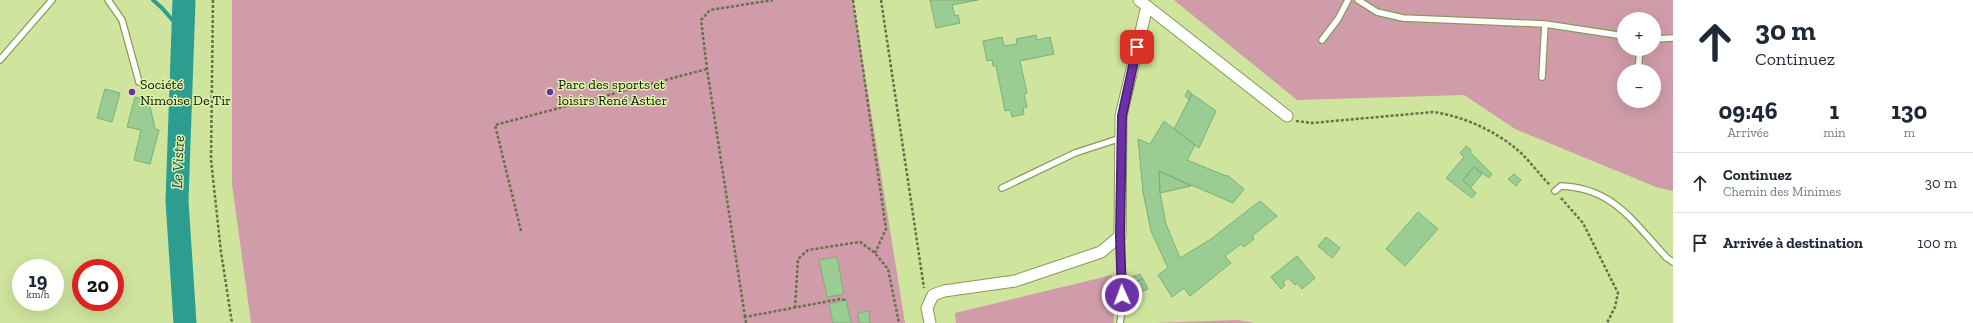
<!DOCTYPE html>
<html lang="fr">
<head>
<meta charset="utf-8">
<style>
  :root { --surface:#fff; --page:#f2f2f3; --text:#1f2937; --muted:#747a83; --line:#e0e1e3 }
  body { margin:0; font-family:"Zilla Slab",serif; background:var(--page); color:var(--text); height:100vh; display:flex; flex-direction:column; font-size:15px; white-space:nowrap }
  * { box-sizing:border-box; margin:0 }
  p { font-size:13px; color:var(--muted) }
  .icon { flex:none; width:22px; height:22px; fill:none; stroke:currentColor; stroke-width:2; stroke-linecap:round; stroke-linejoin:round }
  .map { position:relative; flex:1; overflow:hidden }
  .drawer { display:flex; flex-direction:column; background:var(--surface); width:300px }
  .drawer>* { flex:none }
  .hud { background:#fff; color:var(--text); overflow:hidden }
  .tools { position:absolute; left:1617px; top:12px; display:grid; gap:8px }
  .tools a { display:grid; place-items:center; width:44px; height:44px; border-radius:50%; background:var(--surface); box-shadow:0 4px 16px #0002; font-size:20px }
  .speed { position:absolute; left:12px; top:259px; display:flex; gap:8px; font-size:20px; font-weight:700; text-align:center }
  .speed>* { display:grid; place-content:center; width:52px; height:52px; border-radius:50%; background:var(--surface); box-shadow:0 4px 16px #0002; line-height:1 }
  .speed small { font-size:10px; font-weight:400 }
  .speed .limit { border:6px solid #d22; background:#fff; color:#111 }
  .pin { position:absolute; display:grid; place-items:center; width:34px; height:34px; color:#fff; margin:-17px; border-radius:8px; box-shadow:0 2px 6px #0006 }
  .me { position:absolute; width:44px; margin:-22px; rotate:358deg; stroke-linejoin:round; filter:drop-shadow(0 0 3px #0008) }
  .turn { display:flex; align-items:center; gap:14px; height:84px; padding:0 16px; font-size:18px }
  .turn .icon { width:52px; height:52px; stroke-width:2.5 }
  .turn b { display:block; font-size:28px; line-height:34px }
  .eta { display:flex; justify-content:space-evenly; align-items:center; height:68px; text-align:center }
  .eta b { font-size:24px; font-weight:700; line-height:28px }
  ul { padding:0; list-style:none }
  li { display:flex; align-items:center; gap:12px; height:60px; padding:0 16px; border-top:1px solid var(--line) }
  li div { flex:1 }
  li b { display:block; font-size:15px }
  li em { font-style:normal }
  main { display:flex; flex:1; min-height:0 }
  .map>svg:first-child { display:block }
  .green { fill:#d09ca9; fill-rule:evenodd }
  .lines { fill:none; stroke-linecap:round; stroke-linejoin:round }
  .stream { stroke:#2c9d8e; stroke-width:4 }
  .river { stroke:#2c9d8e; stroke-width:23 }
  .building { fill:#99cd94; stroke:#7db079 }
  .service-casing { stroke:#879b57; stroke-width:8 }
  .minor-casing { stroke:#879b57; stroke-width:13 }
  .path { stroke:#657247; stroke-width:2.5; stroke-dasharray:3 2; stroke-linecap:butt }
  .service { stroke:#fff; stroke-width:5.5 }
  .minor { stroke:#fff; stroke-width:11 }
  .route-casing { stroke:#46206d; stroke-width:10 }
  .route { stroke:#6c31a7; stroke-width:7 }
  .poi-dot { fill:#6c31a7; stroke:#dcf2ab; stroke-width:1.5 }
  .labels { text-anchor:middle; stroke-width:3; stroke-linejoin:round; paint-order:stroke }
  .poi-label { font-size:14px; fill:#0d1400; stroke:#dcf2ab; text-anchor:start }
  .water-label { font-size:15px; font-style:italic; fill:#13433c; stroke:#dcf2ab }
</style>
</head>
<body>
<main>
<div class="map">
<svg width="1673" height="323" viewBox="0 0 1673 323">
  <rect width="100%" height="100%" fill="#cfe59e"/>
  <path class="green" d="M232 0H853L905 323H251L232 184Z
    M1174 0H1673V191L1656 187 1515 129 1464 95 1297 100ZM1624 19H1654V49H1624ZM1624 71H1654V101H1624Z
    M1112 275 1114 323H956L955 313Z
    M1237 320 1255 323H1154Z"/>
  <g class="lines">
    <path class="stream" d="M153 0 162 8 183 32"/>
    <path class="river" d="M184 0 177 201 185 323"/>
  </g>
  <path class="building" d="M930 0H978L952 5 955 16 958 15 960 23 936 28Z
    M1036 35 1037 40 1050 37 1054 54 1020 61 1027 93 1024 94 1027 107 1023 108 1024 114 1012 117 1010 110 1005 111 996 66H993L992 60 987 61 983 41 1002 37 1004 46 1017 44 1016 39Z
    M105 89 120 93 112 122 97 118Z
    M1188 90 1192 94 1189 100 1185 96Z
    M1192 94 1216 111 1199 148 1174 129Z
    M135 97 149 101 155 129 159 130 150 164 134 160 141 130 127 127Z
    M1164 121 1195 145 1187 160 1226 176 1227 175 1244 189 1233 203 1159 171 1160 193 1166 224 1180 258 1211 239 1260 201 1277 216 1252 236 1254 239 1244 247 1241 244 1225 256 1231 263 1190 296 1184 288 1172 297 1158 275 1168 268 1151 231 1143 192 1138 139 1150 144Z
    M1466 146 1471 150 1470 152 1492 174 1489 178 1474 167 1463 180 1476 193 1472 198 1446 178 1464 157 1460 153Z
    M1474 167 1482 174 1471 187 1463 180Z
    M1159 171 1191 186 1160 193Z
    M1514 174 1521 180 1516 186 1508 179Z
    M1418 212 1438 229 1405 266 1386 249Z
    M1326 237 1340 248 1332 258 1318 246Z
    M1297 256 1315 278 1302 289 1297 283 1295 285 1288 278 1283 282 1285 285 1281 289 1271 277Z
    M837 257 844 294 827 297 819 260Z
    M1140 274 1143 279 1131 283 1129 278Z
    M1143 279 1148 289 1136 294 1131 283Z
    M846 300 851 323H833L829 304Z
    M869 311 870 323H859L858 313Z"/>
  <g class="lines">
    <defs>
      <path id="service" d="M108 0 122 20 139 82
        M1358 0 1377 12 1403 18 1545 24 1624 36
        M1654 39 1673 38
        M1322 40 1338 19 1348 0
        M0 60 52 0
        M1638 71 1640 49
        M1542 77 1545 24
        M1002 188 1075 153 1121 138
        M1555 191 1561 186C1614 188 1633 222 1667 258L1673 262
        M1120 236 1122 310 1120 323"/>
      <path id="minor" d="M1139 0 1287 116
        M930 323 927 308 933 295 944 291 1015 281 1101 252 1120 236 1121 116 1147 6"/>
    </defs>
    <use href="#service" class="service-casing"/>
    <use href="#minor" class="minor-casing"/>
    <path class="path" d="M213 0 211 160 221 252 232 323
      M853 0 886 229 875 253
      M881 0 924 288
      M1296 121 1312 123 1433 112C1462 116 1491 129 1514 147 1527 157 1538 173 1550 185
      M1561 198 1583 223 1618 293 1615 307 1607 323
      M521 231 495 125 707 69
      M795 308 798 259 808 250 860 242 875 253 888 269 899 323
      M745 317 707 69 701 20 710 10 773 0
      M746 323 745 317 840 299 846 300"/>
    <use href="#service" class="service"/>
    <use href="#minor" class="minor"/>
  </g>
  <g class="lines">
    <defs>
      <path id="route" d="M1122 295 1120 236 1122 116 1137 47"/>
    </defs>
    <use href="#route" class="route-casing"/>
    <use href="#route" class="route"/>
  </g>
  <g class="poi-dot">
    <circle cx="132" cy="92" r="4"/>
    <circle cx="550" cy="92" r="4"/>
  </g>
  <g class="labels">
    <g class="poi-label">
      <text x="140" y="89">Société<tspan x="140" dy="16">Nimoise De Tir</tspan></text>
      <text x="558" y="89">Parc des sports et<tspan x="558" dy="16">loisirs René Astier</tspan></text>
    </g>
    <g class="water-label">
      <text transform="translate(178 162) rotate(-88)" y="5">Le Vistre</text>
    </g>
  </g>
</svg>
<div class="tools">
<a>+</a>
<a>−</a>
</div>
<div class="speed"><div>19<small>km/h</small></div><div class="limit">20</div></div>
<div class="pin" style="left:1137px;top:47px;background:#d93025"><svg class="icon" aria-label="arrive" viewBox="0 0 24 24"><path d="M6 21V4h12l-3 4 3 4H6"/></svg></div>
<svg class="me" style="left:1122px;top:295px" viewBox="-20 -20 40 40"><circle r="17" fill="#6c31a7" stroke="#fff" stroke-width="3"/><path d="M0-11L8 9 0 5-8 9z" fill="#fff"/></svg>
</div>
<section class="drawer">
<div class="hud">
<div class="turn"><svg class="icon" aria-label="ahead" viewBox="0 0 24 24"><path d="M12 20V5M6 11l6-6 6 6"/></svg><div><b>30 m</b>Continuez</div></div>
</div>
<div class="eta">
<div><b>09:46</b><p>Arrivée</p></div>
<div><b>1</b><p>min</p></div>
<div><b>130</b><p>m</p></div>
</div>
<ul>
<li><svg class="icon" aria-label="ahead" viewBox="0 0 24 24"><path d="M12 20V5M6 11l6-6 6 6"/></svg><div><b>Continuez</b><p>Chemin des Minimes</p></div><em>30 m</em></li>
<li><svg class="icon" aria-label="arrive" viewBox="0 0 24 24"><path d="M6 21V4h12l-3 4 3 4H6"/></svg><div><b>Arrivée à destination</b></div><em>100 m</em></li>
</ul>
</section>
</main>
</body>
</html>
